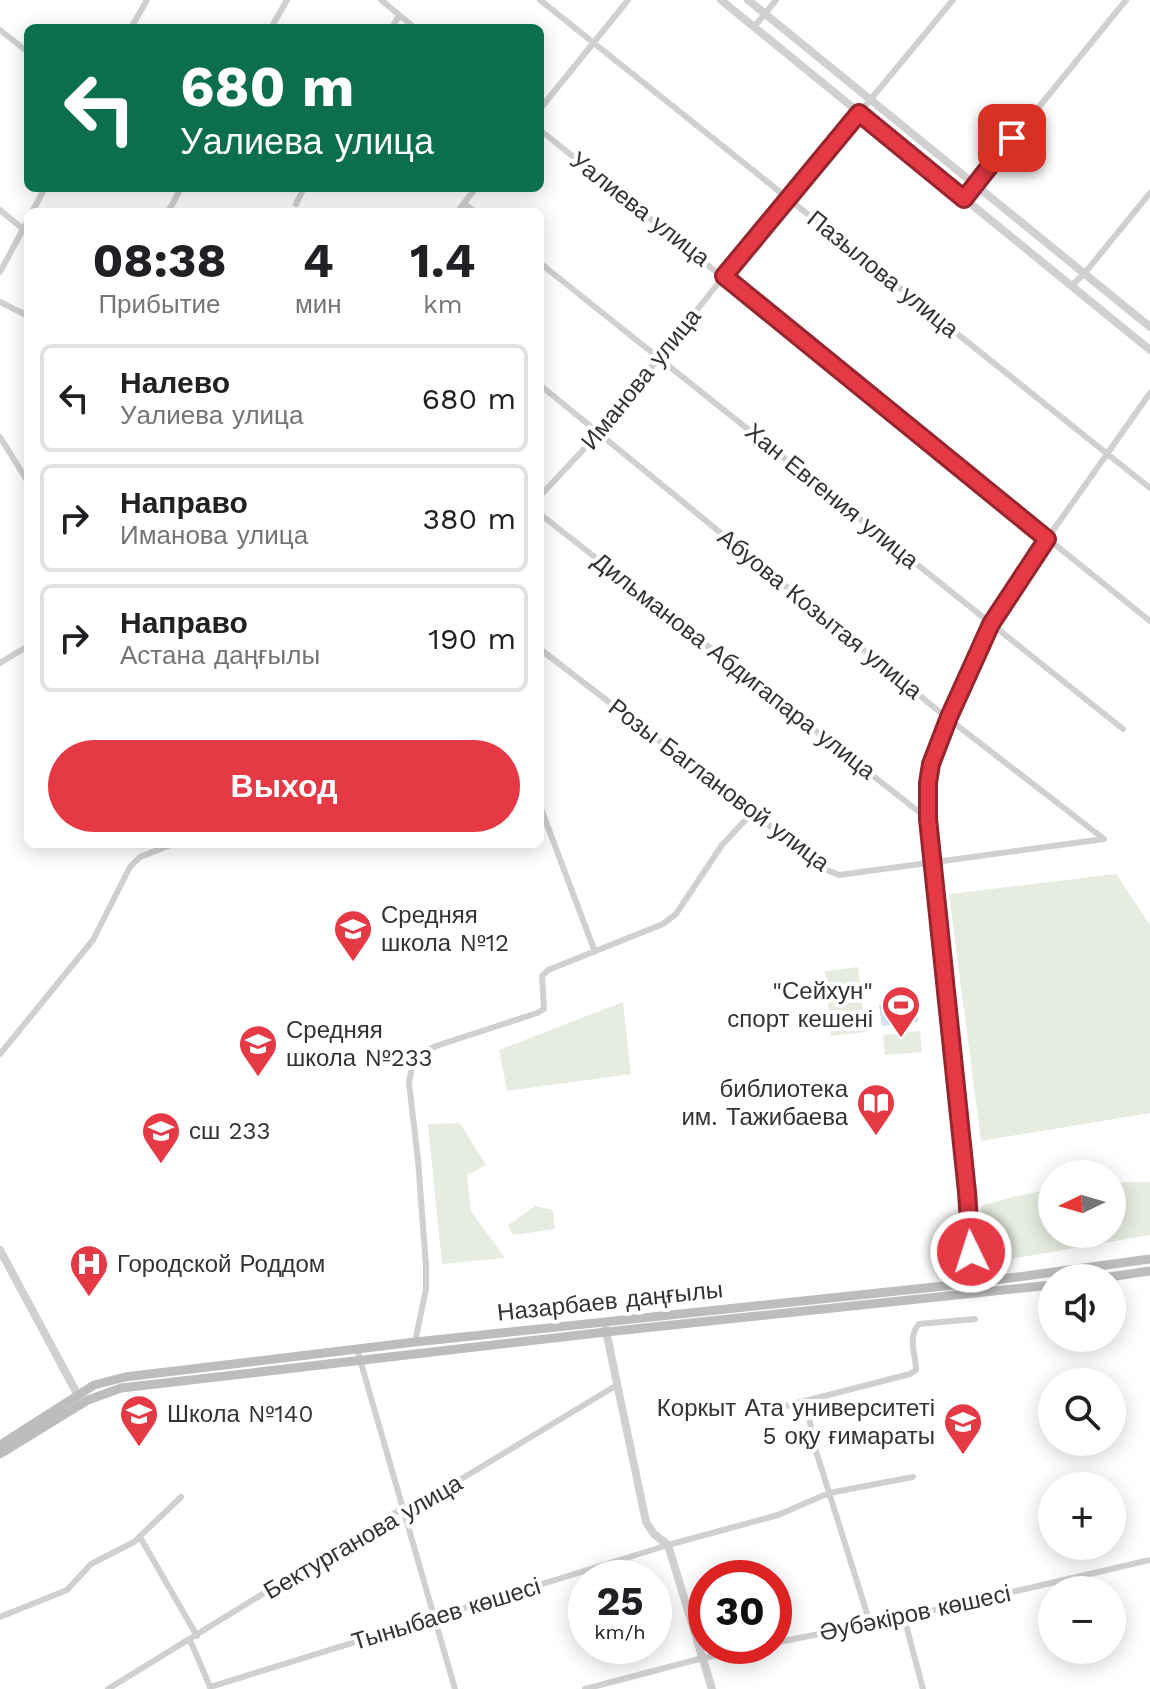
<!DOCTYPE html>
<html lang="ru">
<head>
<meta charset="utf-8">
<style>
  :root { --surface:#fff; --page:#f6f6f6; --text:#202124; --muted:#757577; --line:#e0e0e0; --accent:#e63946 }
  body { margin:0; font-family:"Work Sans",sans-serif; background:var(--page); color:var(--text); height:100vh; display:flex; flex-direction:column; font-size:30px; white-space:nowrap }
  * { box-sizing:border-box; margin:0 }
  p { font-size:26px; color:var(--muted) }
  .icon { flex:none; width:44px; height:44px; fill:none; stroke:currentColor; stroke-width:2; stroke-linecap:round; stroke-linejoin:round }
  .map { position:relative; flex:1; overflow:hidden }
  .side { position:absolute; left:24px; top:208px; width:520px; height:640px; display:flex; flex-direction:column; background:var(--surface); border-radius:12px; box-shadow:0 4px 20px #0003 }
  .side>* { flex:none }
  .banner { position:absolute; left:24px; top:24px; width:520px; height:168px; border-radius:12px; box-shadow:0 4px 20px #0003; background:#0b6e4f; color:#fff; overflow:hidden }
  .needle { width:52px; rotate:265deg }
  .tools { position:absolute; left:1038px; top:1160px; display:grid; gap:16px }
  .tools a { display:grid; place-items:center; width:88px; height:88px; border-radius:50%; background:var(--surface); box-shadow:0 4px 20px #0003; font-size:40px }
  .speed { position:absolute; left:568px; top:1560px; display:flex; gap:16px; font-size:40px; font-weight:700; text-align:center }
  .speed>* { display:grid; place-content:center; width:104px; height:104px; border-radius:50%; background:var(--surface); box-shadow:0 4px 20px #0003; line-height:1 }
  .speed small { font-size:20px; font-weight:400 }
  .speed .limit { border:12px solid #d22; background:#fff; color:#111 }
  .pin { position:absolute; display:grid; place-items:center; width:68px; height:68px; color:#fff; margin:-34px; border-radius:16px; box-shadow:0 4px 12px #0006 }
  .me { position:absolute; width:88px; margin:-44px; rotate:356deg; stroke-linejoin:round; filter:drop-shadow(0 0 6px #0008) }
  .turn { display:flex; align-items:center; gap:28px; height:168px; padding:0 24px; font-size:36px }
  .turn .icon { width:104px; height:104px; stroke-width:2.5 }
  .turn b { display:block; font-size:56px; line-height:68px }
  .eta { display:flex; justify-content:space-evenly; align-items:center; height:136px; text-align:center }
  .eta b { font-size:48px; font-weight:700; line-height:56px }
  .action { display:flex; gap:16px; margin-top:auto; padding:16px 24px }
  .action a { flex:1; height:92px; border-radius:48px; background:var(--accent); color:#fff; font-size:32px; font-weight:700; line-height:92px; text-align:center }
  ul { padding:0; list-style:none }
  li { display:flex; align-items:center; gap:24px; height:108px; margin:0 16px 12px; padding:0 8px; border:4px solid var(--line); border-radius:12px }
  li div { flex:1 }
  li b { display:block; font-size:30px }
  li em { font-style:normal }
  .map>svg:first-child { display:block }
  .green { fill:#e6ecdf }
  .water { fill:#cfe2ee }
  .lines { fill:none; stroke-linecap:round; stroke-linejoin:round }
  .minor { stroke:#d0d0d0; stroke-width:6 }
  .tertiary { stroke:#d0d0d0; stroke-width:8 }
  .secondary { stroke:#bdbdbd; stroke-width:9 }
  .route-casing { stroke:#96252e; stroke-width:20 }
  .route { stroke:#e63946; stroke-width:14 }
  .labels { text-anchor:middle; stroke-width:8; stroke-linejoin:round; paint-order:stroke }
  .street-label { font-size:24px; fill:#333; stroke:#fff }
  .poi-label { font-size:24px; fill:#333; stroke:#fff; text-anchor:start }
</style>
</head>
<body>
<div class="map">
<svg width="1150" height="1689" viewBox="0 0 1150 1689">
  <rect width="100%" height="100%" fill="#fff"/>
  <path class="green" d="M1116 874 1150 925V1113L981 1141 949 894Z
    M858 967 865 1032 831 1036 825 971Z
    M623 1002 631 1074 507 1091 499 1050Z
    M920 1031 922 1052 885 1055 883 1035Z
    M460 1123 486 1165 467 1175 471 1211 505 1258 442 1264 428 1124Z
    M1112 1182H1150V1235L987 1263 981 1206 1012 1197 1052 1189V1234H1112Z
    M535 1206 553 1210 555 1229 513 1235 508 1225Z"/>
  <path class="water" d="M916 1001 918 1022 882 1026 879 1005Z"/>
  <g class="lines">
    <path class="minor" d="M381 0 415 28
      M540 0 1150 488
      M754 27 776 0
      M131 28 147 0
      M271 28 287 0
      M392 28 399 15
      M0 30 28 52
      M540 109 628 0
      M540 130 1150 621
      M964 199 1126 0
      M464 203 475 212
      M296 204 304 188
      M0 210 23 229
      M32 212 45 188
      M168 212 181 188
      M457 212 476 188
      M540 263 1123 729
      M0 272 28 220
      M1071 286 1084 274 1150 193
      M0 302 28 316
      M540 385 936 709 1104 839
      M0 437 28 482
      M540 496 599 433 724 276 953 0
      M540 514 928 819
      M540 649 827 870 839 875 1104 839
      M0 663 28 646
      M540 806 595 952
      M0 1054 93 940 130 867 140 857 173 844
      M973 1283 967 1192 928 819V783L931 764 949 717 991 624 1047 539 1150 393
      M415 1342 426 1289V1266L418 1160 409 1083 412 1066 423 1053 436 1046 537 1013 544 1009 542 976 548 970 663 924 676 914 722 845 753 812
      M357 1349 455 1689
      M806 1402 815 1448 870 1623
      M770 1410 910 1374 916 1370C916 1355 907 1337 919 1324L975 1319
      M140 1537 197 1636
      M0 1617 67 1590 91 1564 134 1542 181 1497
      M904 1617 923 1689
      M190 1640 211 1689
      M774 1643 904 1617 1150 1560
      M210 1687 668 1545 778 1515 829 1493 913 1477
      M108 1689 401 1509 443 1490 617 1385
      M585 1689 703 1658 759 1646"/>
    <path class="tertiary" d="M721 0 1150 350
      M748 0 1150 327
      M0 1250 81 1401
      M605 1326 646 1522 654 1534 668 1545 712 1689"/>
    <path class="secondary" d="M1102 1278 1150 1271
      M0 1445 94 1385 125 1377 415 1342 973 1283 1150 1259
      M0 1454 88 1400 121 1388 606 1332 1052 1285"/>
  </g>
  <g class="lines">
    <defs>
      <path id="route" d="M971 1252 967 1192 928 819V783L931 764 949 717 991 624 1047 539 724 276 859 113 964 199 1012 138"/>
    </defs>
    <use href="#route" class="route-casing"/>
    <use href="#route" class="route"/>
  </g>
  <defs>
    <symbol id="school-pin" viewBox="-11 -11 22 30"><path d="M0 17L-7.5 6A9.5 9.5 0 1 1 7.5 6Z" fill="#e63946" stroke="#fff"/><path d="M0-5L7-2L0 1L-7-2ZM-4 1L0 2.5L4 1V4Q0 6-4 4Z" fill="#fff"/></symbol>
    <symbol id="stadium-pin" viewBox="-11 -11 22 30"><path d="M0 17L-7.5 6A9.5 9.5 0 1 1 7.5 6Z" fill="#e63946" stroke="#fff"/><path d="M0-5a6.5 5 0 1 0 0 10a6.5 5 0 1 0 0-10ZM-3.5-1.8h7v3.6h-7Z" fill="#fff"/></symbol>
    <symbol id="library-pin" viewBox="-11 -11 22 30"><path d="M0 17L-7.5 6A9.5 9.5 0 1 1 7.5 6Z" fill="#e63946" stroke="#fff"/><path d="M-6-4Q-3-5.5-.7-3.5V5Q-3 3-6 4ZM6-4Q3-5.5 .7-3.5V5Q3 3 6 4Z" fill="#fff"/></symbol>
    <symbol id="hospital-pin" viewBox="-11 -11 22 30"><path d="M0 17L-7.5 6A9.5 9.5 0 1 1 7.5 6Z" fill="#e63946" stroke="#fff"/><path d="M-5-5h3v3.5h4V-5h3V5h-3V1.5h-4V5h-3Z" fill="#fff"/></symbol>
    <symbol id="university-pin" viewBox="-11 -11 22 30"><path d="M0 17L-7.5 6A9.5 9.5 0 1 1 7.5 6Z" fill="#e63946" stroke="#fff"/><path d="M0-5L7-2L0 1L-7-2ZM-4 1L0 2.5L4 1V4Q0 6-4 4Z" fill="#fff"/></symbol>
  </defs>
  <g fill-rule="evenodd">
    <use href="#school-pin" x="331" y="907" width="44" height="60"/>
    <use href="#stadium-pin" x="879" y="983" width="44" height="60"/>
    <use href="#school-pin" x="236" y="1022" width="44" height="60"/>
    <use href="#library-pin" x="854" y="1081" width="44" height="60"/>
    <use href="#school-pin" x="139" y="1109" width="44" height="60"/>
    <use href="#hospital-pin" x="67" y="1242" width="44" height="60"/>
    <use href="#school-pin" x="117" y="1392" width="44" height="60"/>
    <use href="#university-pin" x="941" y="1400" width="44" height="60"/>
  </g>
  <g class="labels">
    <g class="street-label">
      <text transform="translate(640 209) rotate(38)" y="8">Уалиева улица</text>
      <text transform="translate(883 274) rotate(39)" y="8">Пазылова улица</text>
      <text transform="translate(641 379) rotate(-51)" y="8">Иманова улица</text>
      <text transform="translate(832 496) rotate(39)" y="8">Хан Евгения улица</text>
      <text transform="translate(820 614) rotate(39)" y="8">Абуова Козытая улица</text>
      <text transform="translate(734 666) rotate(38)" y="8">Дильманова Абдигапара улица</text>
      <text transform="translate(719 785) rotate(37)" y="8">Розы Баглановой улица</text>
      <text transform="translate(610 1301) rotate(-6)" y="8">Назарбаев даңғылы</text>
      <text transform="translate(363 1537) rotate(-30)" y="8">Бектурганова улица</text>
      <text transform="translate(915 1613) rotate(-12)" y="8">Әубәкіров көшесі</text>
      <text transform="translate(446 1614) rotate(-17)" y="8">Тыныбаев көшесі</text>
    </g>
    <g class="poi-label">
      <text x="381" y="923">Средняя<tspan x="381" dy="28">школа №12</tspan></text>
      <text x="873" y="999" text-anchor="end">"Сейхун"<tspan x="873" dy="28">спорт кешені</tspan></text>
      <text x="286" y="1038">Средняя<tspan x="286" dy="28">школа №233</tspan></text>
      <text x="848" y="1097" text-anchor="end">библиотека<tspan x="848" dy="28">им. Тажибаева</tspan></text>
      <text x="189" y="1139">сш 233</text>
      <text x="117" y="1272">Городской Роддом</text>
      <text x="935" y="1416" text-anchor="end">Коркыт Ата университеті<tspan x="935" dy="28">5 оқу ғимараты</tspan></text>
      <text x="167" y="1422">Школа №140</text>
    </g>
  </g>
</svg>
<div class="tools">
<a><svg class="needle" viewBox="-14 -14 28 28"><path d="M0-13l5 13h-10z" fill="#e53935"/><path d="M0 13l5-13h-10z" fill="#757577"/></svg></a>
<a><svg class="icon" aria-label="sound" viewBox="0 0 24 24"><path d="M4 9h4l5-4v14l-5-4H4zM17 9q2 3 0 6"/></svg></a>
<a><svg class="icon" aria-label="search" viewBox="0 0 24 24"><circle cx="10" cy="10" r="6"/><path d="M15 15l6 6"/></svg></a>
<a>+</a>
<a>−</a>
</div>
<div class="speed"><div>25<small>km/h</small></div><div class="limit">30</div></div>
<div class="pin" style="left:1012px;top:138px;background:#d93025"><svg class="icon" aria-label="arrive" viewBox="0 0 24 24"><path d="M6 21V4h12l-3 4 3 4H6"/></svg></div>
<svg class="me" style="left:971px;top:1252px" viewBox="-20 -20 40 40"><circle r="17" fill="#e63946" stroke="#fff" stroke-width="3"/><path d="M0-11L8 9 0 5-8 9z" fill="#fff"/></svg>
<div class="banner">
<div class="turn"><svg class="icon" aria-label="left" viewBox="0 0 24 24"><path d="M17 20v-9H6M10 6l-5 5 5 5"/></svg><div><b>680 m</b>Уалиева улица</div></div>
</div>
<section class="side">
<div class="eta">
<div><b>08:38</b><p>Прибытие</p></div>
<div><b>4</b><p>мин</p></div>
<div><b>1.4</b><p>km</p></div>
</div>
<ul>
<li><svg class="icon" aria-label="left" viewBox="0 0 24 24"><path d="M17 20v-9H6M10 6l-5 5 5 5"/></svg><div><b>Налево</b><p>Уалиева улица</p></div><em>680 m</em></li>
<li><svg class="icon" aria-label="right" viewBox="0 0 24 24"><path d="M7 20v-9h11M14 6l5 5-5 5"/></svg><div><b>Направо</b><p>Иманова улица</p></div><em>380 m</em></li>
<li><svg class="icon" aria-label="right" viewBox="0 0 24 24"><path d="M7 20v-9h11M14 6l5 5-5 5"/></svg><div><b>Направо</b><p>Астана даңғылы</p></div><em>190 m</em></li>
</ul>
<div class="action"><a>Выход</a></div>
</section>
</div>
</body>
</html>
